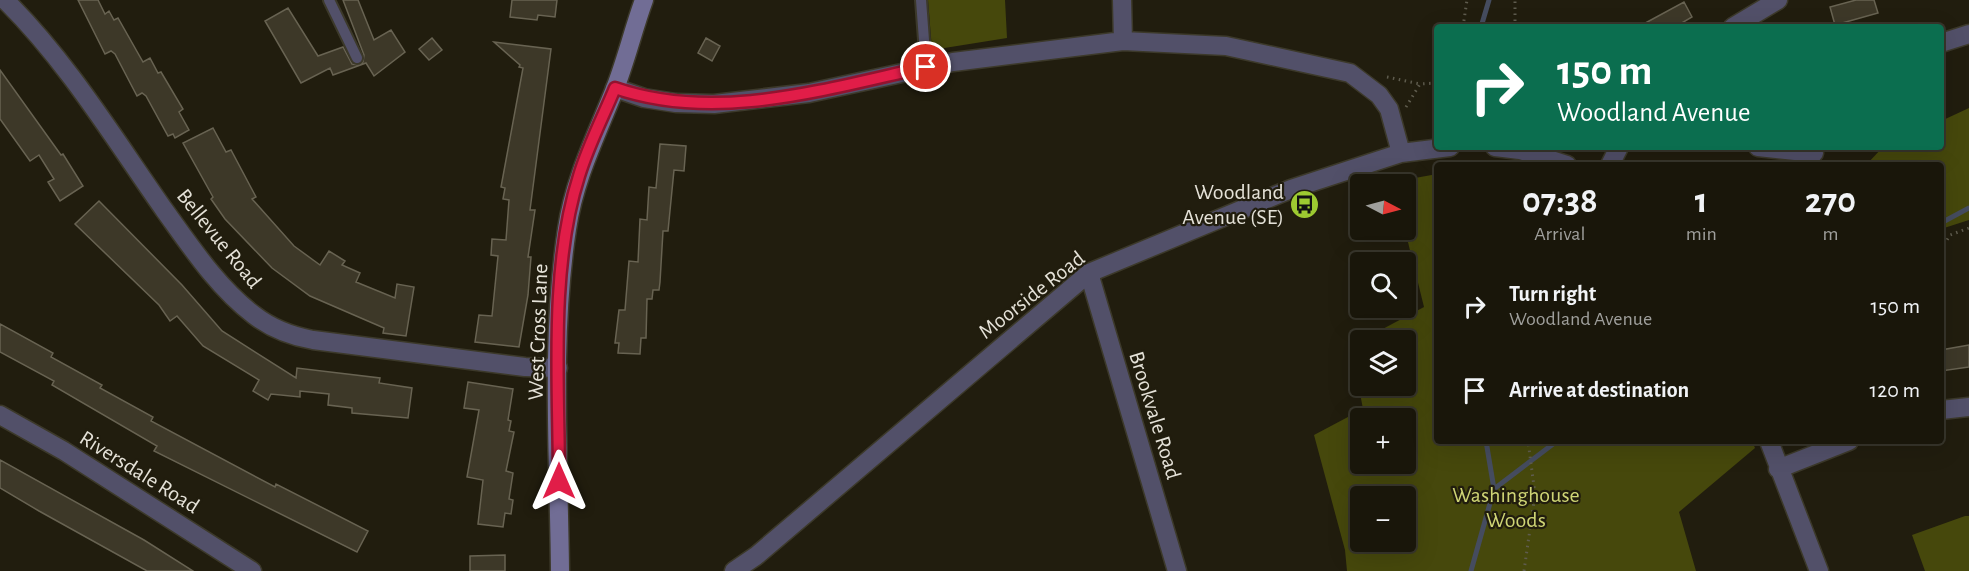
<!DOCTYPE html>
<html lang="en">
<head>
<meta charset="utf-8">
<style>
  :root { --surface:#19160a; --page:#221f13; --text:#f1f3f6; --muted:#9f9f9c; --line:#37352b }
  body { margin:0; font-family:"Alegreya Sans",sans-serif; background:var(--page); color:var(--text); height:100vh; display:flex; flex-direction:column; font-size:22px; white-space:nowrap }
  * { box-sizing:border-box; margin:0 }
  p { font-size:20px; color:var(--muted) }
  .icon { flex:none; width:33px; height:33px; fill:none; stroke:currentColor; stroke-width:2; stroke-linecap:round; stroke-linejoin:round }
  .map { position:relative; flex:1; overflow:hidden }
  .panel { position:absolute; left:1434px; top:162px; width:510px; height:282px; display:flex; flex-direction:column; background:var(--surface); border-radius:6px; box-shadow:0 6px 24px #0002,0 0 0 2px var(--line) }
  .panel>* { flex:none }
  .top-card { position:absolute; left:1434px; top:24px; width:510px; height:126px; border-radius:6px; box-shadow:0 6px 24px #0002,0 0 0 2px var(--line); background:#0b6e4f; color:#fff; overflow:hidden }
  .needle { width:39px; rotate:96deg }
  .controls { position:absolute; left:1350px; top:174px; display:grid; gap:12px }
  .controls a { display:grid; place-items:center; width:66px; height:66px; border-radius:6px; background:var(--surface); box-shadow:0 6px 24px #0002,0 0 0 2px var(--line); font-size:30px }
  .pin { position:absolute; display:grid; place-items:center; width:51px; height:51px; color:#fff; margin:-26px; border:3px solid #fff; border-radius:50%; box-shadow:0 2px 6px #0007 }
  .me { position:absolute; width:66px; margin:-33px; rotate:0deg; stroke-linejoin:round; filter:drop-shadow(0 0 4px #0008) }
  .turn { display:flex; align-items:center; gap:21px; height:126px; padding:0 24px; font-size:27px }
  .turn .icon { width:78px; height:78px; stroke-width:2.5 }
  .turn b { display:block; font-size:42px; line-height:51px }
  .eta { display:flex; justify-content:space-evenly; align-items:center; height:102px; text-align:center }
  .eta b { font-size:36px; font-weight:600; line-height:42px }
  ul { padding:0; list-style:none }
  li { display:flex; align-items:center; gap:18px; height:84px; padding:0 24px }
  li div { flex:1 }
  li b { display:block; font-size:22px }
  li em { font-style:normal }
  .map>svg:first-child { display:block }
  .green { fill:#46480c; fill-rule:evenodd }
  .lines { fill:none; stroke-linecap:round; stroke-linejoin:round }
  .stream { stroke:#454c5f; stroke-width:5 }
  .building { fill:#3d3828; stroke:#686352; stroke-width:1.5 }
  .lane-casing { stroke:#3c392a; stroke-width:14 }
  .street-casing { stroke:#3c392a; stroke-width:21 }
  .secondary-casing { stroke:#3c392a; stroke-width:21 }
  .path { stroke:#5f5c4e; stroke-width:3; stroke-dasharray:1.5 4.5; stroke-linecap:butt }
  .lane { stroke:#525069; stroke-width:10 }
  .street { stroke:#525069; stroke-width:18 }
  .secondary { stroke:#716d95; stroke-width:18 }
  .route-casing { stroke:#92132f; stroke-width:15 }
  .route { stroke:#e11d48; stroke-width:10 }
  .labels { text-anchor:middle; stroke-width:4.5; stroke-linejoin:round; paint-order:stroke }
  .poi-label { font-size:22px; fill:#e5e2d8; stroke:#211d0e; text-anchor:end }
  .street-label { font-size:22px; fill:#e5e2d8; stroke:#211d0e }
  .park-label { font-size:22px; fill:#cfd575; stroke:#211d0e }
</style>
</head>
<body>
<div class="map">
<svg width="1969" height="571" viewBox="0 0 1969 571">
  <rect width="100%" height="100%" fill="#211d0e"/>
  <path class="green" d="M928 0H1005L1007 38 932 50Z
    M1969 108V220L1941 229V165H1866L1883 147H1941V121Z
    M1437 174V441H1752L1755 448 1679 512 1696 571H1347L1345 550 1314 435 1363 409 1351 346 1360 341V386H1406V340H1362L1424 307 1405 230 1406 184H1393V182ZM1360 418H1406V464H1360ZM1360 496H1406V542H1360Z
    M1965 516H1969V571H1925L1912 535Z"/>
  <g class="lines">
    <path class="stream" d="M1481 27 1489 0
      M1941 223 1969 208
      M1494 489 1557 441
      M1471 571 1494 489 1486 441"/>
  </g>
  <path class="building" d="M78 0H98L105 14 109 11 114 20 118 18 143 62 150 58 158 73 161 72 183 109 179 112 189 130 175 138 173 134 168 136 146 96 142 93 137 96 115 54 111 51 105 54Z
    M343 0H358L374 40 391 30 405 52 374 76 366 63 333 75 330 68 301 83 265 21 288 8 318 56 343 47 352 64 360 65 363 62 364 55Z
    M512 0H557L555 17 538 15 537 20 510 17Z
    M1856 0H1874L1878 13 1835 25 1830 7Z
    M1684 2 1692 17 1675 27H1638Z
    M432 38 442 50 429 60 419 49Z
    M706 38 720 46 712 61 698 53Z
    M494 42 551 49 530 210H535L528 257H531L528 295 519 347 475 342 479 315 492 316 498 256 491 255 492 239 506 240 509 200 503 199 505 188 501 187 523 68 519 67 520 65Z
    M0 70 61 155 63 154 83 186 60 201 48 182 54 179 39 155 30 161 0 119Z
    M213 128 226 152 231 150 256 197 252 199 294 246 320 265 329 251 345 261 342 265 360 273 356 282 395 298 397 284 414 287 406 336 383 333 384 328 310 296 272 268 225 219 211 199 213 197 183 143Z
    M660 144 686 146 684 171 674 170 668 231H663L660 282 659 290H653L652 299H647L646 338H641L640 354 618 353 619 343H615L619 310H625L629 261 638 262 640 219 647 220 649 187 656 188Z
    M99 201 182 285 222 331 296 378 297 368 380 378 379 383 412 388 408 418 352 413V408L328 405 329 394 300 391V397L271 394 268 400 253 391 259 380 203 346 177 316 170 321 159 305 75 224Z
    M0 324 53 353 51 357 102 385 100 388 153 417 151 421 275 487 276 484 368 531 357 552 154 451 157 446 52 385 54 381 0 352Z
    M1969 345V367L1941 371V350Z
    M468 382 513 389 508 420 511 421 509 431 514 432 506 471 513 473 509 499 513 500 511 514 505 513 503 527 478 524 483 480 467 477 479 410 464 408Z
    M0 460 144 540 193 571H147L39 511 0 488Z
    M505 555V571H470V556Z"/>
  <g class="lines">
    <defs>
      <path id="lane" d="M329 0 357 58
        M921 0 926 67"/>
      <path id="street" d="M5 0C67 61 115 140 165 211 191 247 218 288 254 315 272 329 291 336 313 340L525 367 558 368
        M1122 0 1123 41
        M1733 27 1778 0
        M1941 43 1969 34
        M615 88 644 98 676 103 714 104 809 93 953 62 1123 41 1226 46 1350 73 1379 95 1389 109 1401 153
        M1495 147 1520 150 1567 165
        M1758 147 1814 153
        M1610 165 1619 147
        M1089 273 1177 571
        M1941 410 1969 407
        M0 415 64 451 252 571
        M1769 441 1819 571
        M1778 469 1849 441
        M734 571 756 556 1089 273 1291 189 1401 153 1450 147"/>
      <path id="secondary" d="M560 571C559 458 550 341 567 229 574 180 596 136 614 91 626 61 633 30 644 0"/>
    </defs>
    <use href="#lane" class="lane-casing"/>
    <use href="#street" class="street-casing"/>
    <use href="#secondary" class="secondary-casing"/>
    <path class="path" d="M1463 27 1467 0
      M1515 27V0
      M1387 77 1420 84
      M1406 107 1420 84 1435 83 1437 79
      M1941 250 1950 235 1969 228
      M1524 571 1535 494 1528 441"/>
    <use href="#lane" class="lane"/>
    <use href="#street" class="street"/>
    <use href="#secondary" class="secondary"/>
  </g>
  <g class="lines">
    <defs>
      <path id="route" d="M559 481C559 384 549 269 579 176 588 146 603 117 615 88 716 123 826 89 926 67"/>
    </defs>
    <use href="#route" class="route-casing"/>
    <use href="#route" class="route"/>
  </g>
  <defs>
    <symbol id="bus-disc" viewBox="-11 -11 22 22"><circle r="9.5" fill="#9dca31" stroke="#211d0e"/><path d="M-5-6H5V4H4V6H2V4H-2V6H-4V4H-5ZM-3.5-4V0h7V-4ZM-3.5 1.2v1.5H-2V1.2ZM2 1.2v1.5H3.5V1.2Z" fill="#111"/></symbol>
  </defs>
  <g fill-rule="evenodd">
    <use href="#bus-disc" x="1288" y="188" width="33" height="33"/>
  </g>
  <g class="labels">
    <g class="poi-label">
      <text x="1284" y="199">Woodland<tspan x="1284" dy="25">Avenue (SE)</tspan></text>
    </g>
    <g class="street-label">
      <text transform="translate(220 238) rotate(51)" y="8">Bellevue Road</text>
      <text transform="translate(1031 294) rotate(-38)" y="8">Moorside Road</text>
      <text transform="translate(537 332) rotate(-88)" y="8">West Cross Lane</text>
      <text transform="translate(1156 415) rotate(73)" y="8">Brookvale Road</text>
      <text transform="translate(140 471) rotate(32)" y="8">Riversdale Road</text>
    </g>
    <g class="park-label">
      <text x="1516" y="502">Washinghouse<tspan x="1516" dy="25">Woods</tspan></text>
    </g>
  </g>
</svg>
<div class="controls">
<a><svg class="needle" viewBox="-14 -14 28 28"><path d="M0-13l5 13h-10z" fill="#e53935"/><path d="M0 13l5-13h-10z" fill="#9f9f9c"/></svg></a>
<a><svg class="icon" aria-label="search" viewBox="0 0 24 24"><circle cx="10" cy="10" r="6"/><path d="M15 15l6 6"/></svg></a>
<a><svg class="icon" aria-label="layers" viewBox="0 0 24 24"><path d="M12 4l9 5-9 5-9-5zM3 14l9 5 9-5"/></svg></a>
<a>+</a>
<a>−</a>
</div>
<div class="pin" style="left:926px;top:67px;background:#d93025"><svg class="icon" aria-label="arrive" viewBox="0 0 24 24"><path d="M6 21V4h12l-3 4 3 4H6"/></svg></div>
<svg class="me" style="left:559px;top:481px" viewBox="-20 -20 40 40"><path d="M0-17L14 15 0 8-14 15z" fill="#e11d48" stroke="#fff" stroke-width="4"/></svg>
<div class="top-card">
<div class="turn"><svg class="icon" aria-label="right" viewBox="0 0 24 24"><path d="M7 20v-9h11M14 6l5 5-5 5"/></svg><div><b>150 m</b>Woodland Avenue</div></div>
</div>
<section class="panel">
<div class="eta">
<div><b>07:38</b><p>Arrival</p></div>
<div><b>1</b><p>min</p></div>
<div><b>270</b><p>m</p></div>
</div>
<ul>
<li><svg class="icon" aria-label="right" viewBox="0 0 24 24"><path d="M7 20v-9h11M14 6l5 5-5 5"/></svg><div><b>Turn right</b><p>Woodland Avenue</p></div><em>150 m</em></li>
<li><svg class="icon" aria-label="arrive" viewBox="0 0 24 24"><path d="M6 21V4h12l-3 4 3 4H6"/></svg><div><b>Arrive at destination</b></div><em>120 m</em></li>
</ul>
</section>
</div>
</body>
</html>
